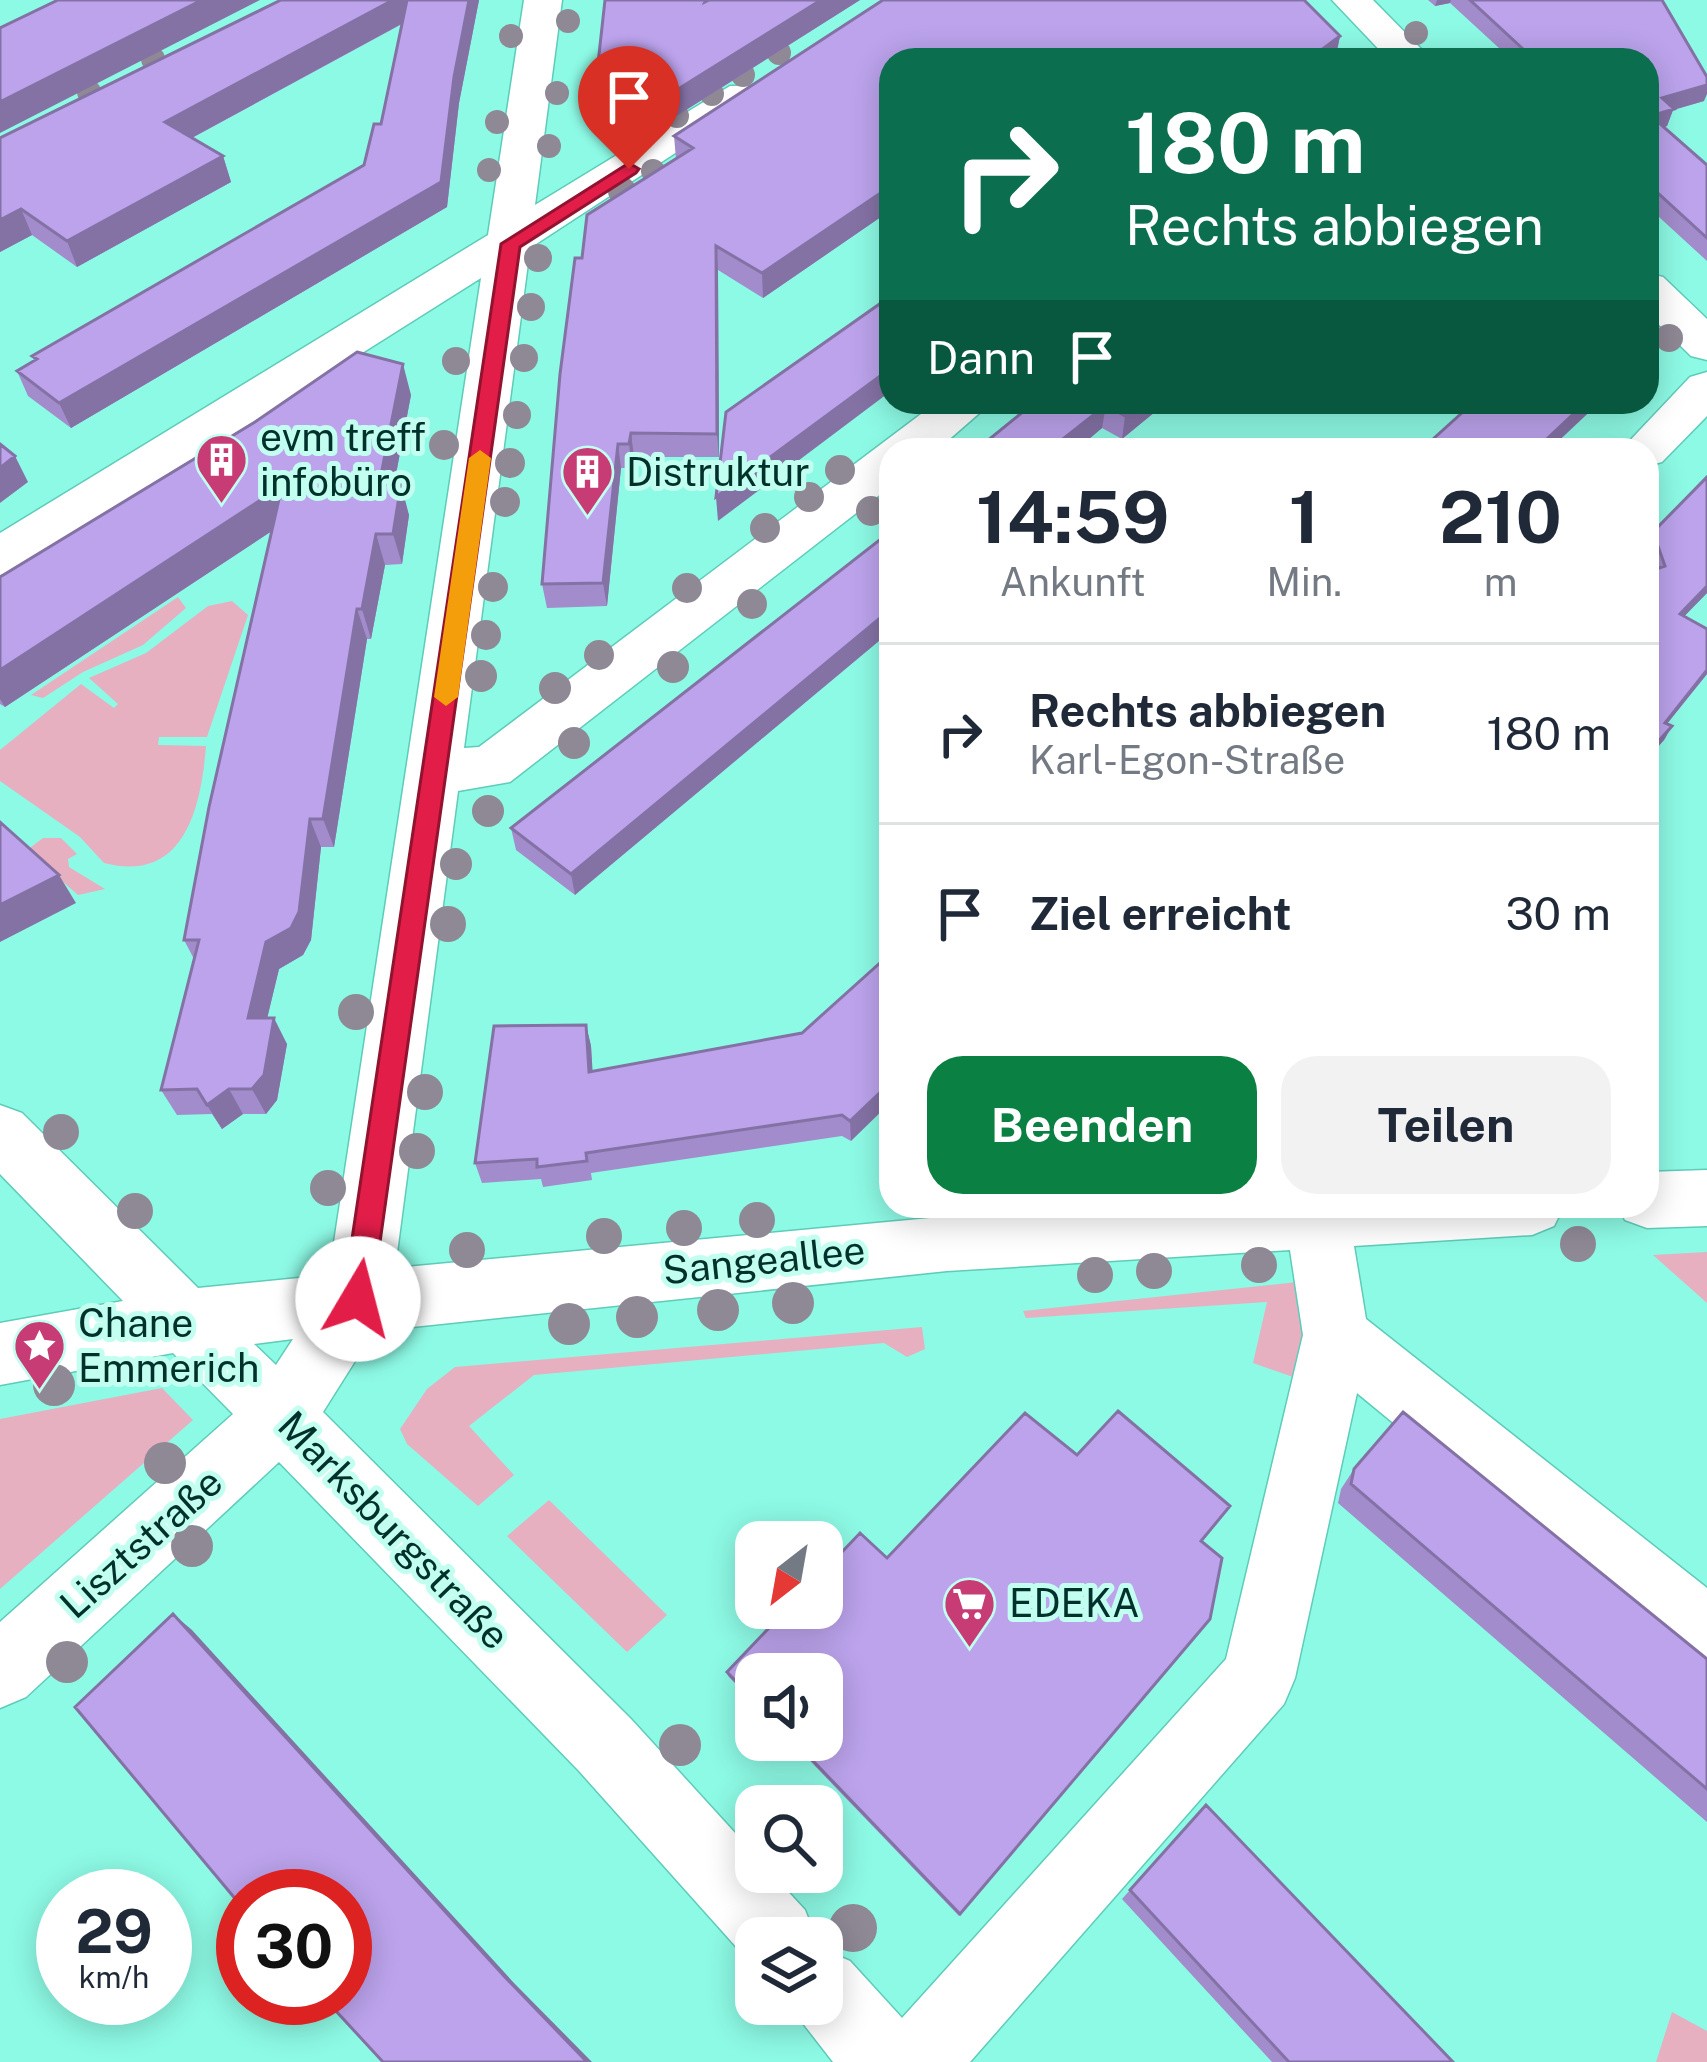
<!DOCTYPE html>
<html lang="de">
<head>
<meta charset="utf-8">
<style>
  :root { --surface:#fff; --page:#f2f2f3; --text:#1f2937; --muted:#747a83; --line:#e0e1e3; --accent:#0b8043 }
  body { margin:0; font-family:"Public Sans",sans-serif; background:var(--page); color:var(--text); height:100vh; display:flex; flex-direction:column; font-size:45px; white-space:nowrap }
  * { box-sizing:border-box; margin:0 }
  p { font-size:39px; color:var(--muted) }
  .icon { flex:none; width:66px; height:66px; fill:none; stroke:currentColor; stroke-width:2; stroke-linecap:round; stroke-linejoin:round }
  .map { position:relative; flex:1; overflow:hidden }
  .sheet { position:absolute; left:879px; top:438px; width:780px; height:780px; display:flex; flex-direction:column; background:var(--surface); border-radius:36px; box-shadow:0 6px 30px #0003 }
  .sheet>* { flex:none }
  .guide { position:absolute; left:879px; top:48px; width:780px; height:366px; border-radius:36px; box-shadow:0 6px 30px #0003; background:#0b6e4f; color:#fff; overflow:hidden }
  .needle { width:78px; rotate:211deg }
  .tools { position:absolute; left:735px; top:1521px; display:grid; gap:24px }
  .tools a { display:grid; place-items:center; width:108px; height:108px; border-radius:24px; background:var(--surface); box-shadow:0 6px 30px #0003; font-size:60px }
  .speed { position:absolute; left:36px; top:1869px; display:flex; gap:24px; font-size:60px; font-weight:700; text-align:center }
  .speed>* { display:grid; place-content:center; width:156px; height:156px; border-radius:50%; background:var(--surface); box-shadow:0 6px 30px #0003; line-height:1 }
  .speed small { font-size:30px; font-weight:400 }
  .speed .limit { border:18px solid #d22; background:#fff; color:#111 }
  .pin { position:absolute; display:grid; place-items:center; width:102px; height:102px; color:#fff; margin:-123px -51px; border-radius:50% 50% 50% 0; rotate:-45deg; box-shadow:0 0 12px #0007 }
  .pin .icon { rotate:45deg }
  .me { position:absolute; width:132px; margin:-66px; rotate:8deg; stroke-linejoin:round; filter:drop-shadow(0 0 9px #0008) }
  .turn { display:flex; align-items:center; gap:42px; height:252px; padding:0 48px; font-size:54px }
  .turn .icon { width:156px; height:156px; stroke-width:2.5 }
  .turn b { display:block; font-size:84px; line-height:102px }
  .then { display:flex; align-items:center; height:114px; padding:0 48px; background:#0003; gap:24px; font-size:45px }
  .eta { display:flex; justify-content:space-evenly; align-items:center; height:204px; text-align:center }
  .eta b { font-size:72px; font-weight:700; line-height:84px }
  .button { display:flex; gap:24px; margin-top:auto; padding:24px 48px }
  .button a { flex:1; height:138px; border-radius:36px; background:var(--accent); color:#fff; font-size:48px; font-weight:700; line-height:138px; text-align:center }
  .button a+a { background:var(--page); color:var(--text) }
  ul { padding:0; list-style:none }
  li { display:flex; align-items:center; gap:36px; height:180px; padding:0 48px; border-top:3px solid var(--line) }
  li div { flex:1 }
  li b { display:block; font-size:45px }
  li em { font-style:normal }
  .map>svg:first-child { display:block }
  .green { fill:#e6b0c0 }
  .lines { fill:none; stroke-linecap:round; stroke-linejoin:round }
  .minor-casing { stroke:#5eccb8; stroke-width:3 }
  .minor { fill:#fff; fill-rule:evenodd }
  .tree { fill:#8f8895 }
  .wall { fill:#a28ccb }
  .shaded-wall { fill:#8472a5 }
  .building { fill:#bca3ec; stroke:#8472a5; stroke-width:3 }
  .route { fill:#e11d48; stroke:#92132f; stroke-width:3 }
  .slow { fill:#f59e0b }
  .labels { text-anchor:middle; stroke-width:10; stroke-linejoin:round; paint-order:stroke }
  .poi-label { font-size:39px; fill:#00312a; stroke:#c2fff1; text-anchor:start }
  .street-label { font-size:39px; fill:#00312a; stroke:#c2fff1 }
</style>
</head>
<body>
<div class="map">
<svg width="1707" height="2062" viewBox="0 0 1707 2062">
  <rect width="100%" height="100%" fill="#8dfae5"/>
  <path class="green" d="M178 597 186 608 143 645 83 672 43 698 31 695Z
    M232 601 248 615 207 737H159L158 745 206 746C201 807 185 884 104 863L80 837 0 781V750L81 684 114 708 118 704 89 678 146 653 208 606Z
    M43 838H61L77 854 68 859 69 867 105 889 78 895 27 850Z
    M1707 1252V1303L1653 1255Z
    M1307 1281 1310 1299 1296 1378 1253 1363 1267 1302 1026 1318 1023 1311Z
    M922 1327 925 1349 907 1357 884 1343 534 1375 469 1426 514 1475 478 1506 407 1444 400 1429 427 1389 455 1367Z
    M162 1388 193 1420 0 1589V1419Z
    M549 1500 667 1615 627 1652 507 1536Z
    M1672 2012 1707 2031V2062H1656Z"/>
  <g class="lines">
    <defs>
      <path id="minor" d="M524 0H562L535 205 730 86H758L764 95 530 248 464 748 479 747 937 402H992L937 450H891V486L510 782 458 791 395 1268 1059 1206H1564L1554 1226 1532 1235 1354 1246 1366 1319 1707 1588V1670L1681 1660 1357 1393 1295 1678 1284 1704 970 2062H833L788 2004H822V1949L850 1961 902 2018 1226 1659 1303 1335 1290 1250 947 1271 374 1331 323 1412 631 1719 756 1856V1872H770L805 1910 816 1938H756V1969L579 1771 279 1462 26 1697 0 1708V1622L233 1414 173 1353 0 1385V1323L123 1301 0 1174V1105L22 1113 198 1288 329 1275 481 278 18 570 0 575V533L488 235ZM293 1339 276 1365 254 1344Z
        M1332 0H1373L1432 60H1389Z
        M1647 273 1663 277 1707 319V360L1691 356 1647 313Z
        M1707 372V416L1662 462 1647 466V450H1621L1690 377Z
        M1707 1170V1226L1647 1228 1625 1220 1618 1206H1647V1172Z"/>
    </defs>
    <use href="#minor" class="minor-casing"/>
    <use href="#minor" class="minor"/>
  </g>
  <g class="tree">
    <circle cx="568" cy="21" r="12"/>
    <circle cx="1416" cy="33" r="12"/>
    <circle cx="511" cy="36" r="12"/>
    <circle cx="779" cy="53" r="12"/>
    <circle cx="153" cy="59" r="12"/>
    <circle cx="743" cy="75" r="12"/>
    <circle cx="89" cy="92" r="12"/>
    <circle cx="557" cy="93" r="12"/>
    <circle cx="712" cy="94" r="12"/>
    <circle cx="677" cy="116" r="12"/>
    <circle cx="497" cy="122" r="12"/>
    <circle cx="549" cy="146" r="12"/>
    <circle cx="489" cy="170" r="12"/>
    <circle cx="653" cy="171" r="12"/>
    <circle cx="622" cy="191" r="14"/>
    <circle cx="538" cy="258" r="14"/>
    <circle cx="531" cy="307" r="14"/>
    <circle cx="1669" cy="338" r="14"/>
    <circle cx="524" cy="358" r="14"/>
    <circle cx="456" cy="361" r="14"/>
    <circle cx="517" cy="415" r="14"/>
    <circle cx="444" cy="445" r="15"/>
    <circle cx="510" cy="463" r="15"/>
    <circle cx="840" cy="470" r="15"/>
    <circle cx="809" cy="497" r="15"/>
    <circle cx="505" cy="502" r="15"/>
    <circle cx="871" cy="511" r="15"/>
    <circle cx="765" cy="528" r="15"/>
    <circle cx="493" cy="587" r="15"/>
    <circle cx="687" cy="588" r="15"/>
    <circle cx="752" cy="604" r="15"/>
    <circle cx="486" cy="635" r="15"/>
    <circle cx="599" cy="655" r="15"/>
    <circle cx="673" cy="667" r="16"/>
    <circle cx="481" cy="676" r="16"/>
    <circle cx="555" cy="688" r="16"/>
    <circle cx="574" cy="743" r="16"/>
    <circle cx="488" cy="811" r="16"/>
    <circle cx="456" cy="864" r="16"/>
    <circle cx="448" cy="924" r="18"/>
    <circle cx="356" cy="1012" r="18"/>
    <circle cx="425" cy="1092" r="18"/>
    <circle cx="61" cy="1132" r="18"/>
    <circle cx="417" cy="1151" r="18"/>
    <circle cx="328" cy="1188" r="18"/>
    <circle cx="135" cy="1211" r="18"/>
    <circle cx="757" cy="1220" r="18"/>
    <circle cx="684" cy="1228" r="18"/>
    <circle cx="604" cy="1236" r="18"/>
    <circle cx="1578" cy="1244" r="18"/>
    <circle cx="467" cy="1250" r="18"/>
    <circle cx="1259" cy="1265" r="18"/>
    <circle cx="1154" cy="1271" r="18"/>
    <circle cx="1095" cy="1275" r="18"/>
    <circle cx="793" cy="1303" r="21"/>
    <circle cx="718" cy="1310" r="21"/>
    <circle cx="637" cy="1317" r="21"/>
    <circle cx="569" cy="1324" r="21"/>
    <circle cx="54" cy="1385" r="21"/>
    <circle cx="165" cy="1463" r="21"/>
    <circle cx="192" cy="1546" r="21"/>
    <circle cx="67" cy="1662" r="21"/>
    <circle cx="680" cy="1745" r="21"/>
    <circle cx="853" cy="1928" r="24"/>
  </g>
  <path class="wall" d="M281 0H479L459 103 447 207 71 428 28 396 17 371 34 361 32 356 364 165 381 124 402 24 192 138 223 156 231 182 77 267 32 235 0 252V138Z
    M605 0H860L640 139 620 127 597 125 594 100Z
    M883 0H1304L1340 36 1335 60H891V210L763 298 718 270 719 457H634L632 468H621L607 606 547 608 542 584 560 374 575 258H582L587 215 676 159 674 136Z
    M1428 0H1662L1704 101 1673 110 1667 126 1664 127 1707 165V261L1647 206V60H1512L1450 3 1435 6Z
    M411 395 394 485 409 515 402 564 385 565 371 639H367L334 847H321L311 940 303 955 279 969 267 1018 287 1044 277 1100 266 1114H243L222 1129 212 1114 177 1115 161 1090 194 959 184 940 272 531 5 707 0 704V577Z
    M1035 402H1167L1122 439 1102 428 1076 450H976Z
    M1707 477V593L1684 616 1707 629V674L1667 724 1672 726 1664 740 1647 759V572L1654 570 1647 545 1653 532Z
    M891 531 575 895 516 850 511 828Z
    M891 953 851 1141 842 1136 591 1173 592 1180 543 1187 541 1179 482 1183 475 1163 586 1025 591 1046 592 1071 802 1033Z
    M1077 1455 1230 1506 1202 1542 959 1916 790 1740H822L756 1674V1705L728 1676 727 1672 887 1558Z
    M1354 1469 1707 1659V1822L1338 1503 1341 1489Z
    M1206 1805 1453 2062H1272L1122 1899Z"/>
  <path class="shaded-wall" d="M202 0H260L0 133V102Z
    M393 0H410L414 17 173 148 165 122Z
    M469 0H479L459 103 447 207 71 428 59 403 441 182 454 77Z
    M821 0H860L640 139 638 114Z
    M1437 0H1451L1450 3 1435 6Z
    M1340 36 1335 60H1308Z
    M1707 85V94L1704 101 1673 110 1667 126 1647 132V126L1662 98Z
    M223 156 231 182 77 267 67 241Z
    M891 186V210L763 298 762 273Z
    M21 209 32 235 0 252V220Z
    M716 246 718 270 719 457 717 434Z
    M403 364 411 395 388 516 379 485Z
    M891 368V391L718 521 716 497Z
    M1142 402H1167L1122 439 1125 416Z
    M1586 402H1600L1549 450H1535Z
    M1106 405 1102 428 1076 450H1049Z
    M631 433 634 457 632 468 629 444Z
    M618 444 621 468 607 606 603 583Z
    M15 456 28 482 0 503V468Z
    M401 484 409 515 402 564 393 534Z
    M282 486 293 517 5 707 0 699V670Z
    M376 534 385 565 371 639 362 609Z
    M1707 586V593L1673 628 1680 614Z
    M357 609 367 639 334 847 323 819Z
    M891 609V631L575 895 571 874Z
    M1707 670V674L1657 736 1665 723Z
    M1672 726 1664 740 1647 759V754Z
    M310 819 321 847 311 940 303 955 279 969 261 1044 248 1018 266 942Z
    M59 875 76 903 0 942V905Z
    M274 1018 287 1044 277 1100 266 1114 252 1089Z
    M586 1025 591 1046 594 1093 589 1072Z
    M891 1082V1102L851 1141 850 1121Z
    M229 1089 243 1114 222 1129 207 1105Z
    M173 1614 192 1630 514 1983 592 2062H587L504 1976Z"/>
  <path class="building" d="M58 0H202L0 102V28Z
    M281 0H393L165 122 223 156 67 241 21 209 0 220V138Z
    M407 0H469L454 77 441 182 59 403 17 371 37 359 32 356 364 165 374 124H381Z
    M605 0H706L705 2 709 0H821L638 114 617 102 594 100Z
    M883 0H1304L1340 36 1308 60H891V186L762 273 716 246 717 434 631 433 629 444H618L603 583 542 584 560 374 575 258H582L587 215 693 148 674 136Z
    M1470 0H1662L1707 77V85L1662 98 1674 109 1651 116 1707 165V238L1647 183V60H1535Z
    M891 296V368L716 497 726 412Z
    M357 352 403 364 379 485 401 484 393 534H376L362 609H357L323 819H310L299 912 291 928 266 942 248 1018H274L264 1075 252 1089H229L207 1105 197 1089 161 1090 199 940H184L209 807 282 486 0 670V577L255 422Z
    M1035 402H1142L1125 416 1106 405 1049 450H976Z
    M1474 402H1586L1535 450H1421Z
    M0 444 15 456 0 468Z
    M1707 477V586L1680 614 1707 629V670L1665 723 1672 726 1647 754V572L1665 566 1653 532Z
    M891 531V609L571 874 511 828Z
    M0 822 59 875 0 905Z
    M891 953V1082L850 1121 842 1115 586 1153 587 1161 537 1167V1159L475 1163 494 1026 586 1025 589 1072 802 1033Z
    M1118 1411 1230 1506 1201 1541 1222 1558 1210 1619 960 1914 793 1740H822V1674H756V1702L727 1672 788 1608H822V1573L860 1533 887 1558 1025 1413 1077 1455Z
    M1403 1412 1707 1659V1789L1351 1484 1354 1469Z
    M173 1614 504 1976 587 2062H383L324 1998H345V1896H243V1908L75 1707Z
    M1206 1805 1453 2062H1289L1130 1890Z"/>
  <path class="route" d="M629 163 639 169 636 173 520 247 372 1299 358 1313 343 1299 501 244Z"/>
  <path class="slow" d="M480 450 491 458 458 697 446 706 434 697 469 458Z"/>
  <defs>
    <symbol id="building-pin" viewBox="-11 -11 22 30"><path d="M0 17L-7.5 6A9.5 9.5 0 1 1 7.5 6Z" fill="#c73c74" stroke="#c2fff1"/><path d="M-4-6H4V6H1V3H-1V6H-4ZM-2.5-4.3h1.7v1.8h-1.7ZM.8-4.3h1.7v1.8H.8ZM-2.5-1h1.7V.8h-1.7ZM.8-1h1.7V.8H.8Z" fill="#fff"/></symbol>
    <symbol id="sight-pin" viewBox="-11 -11 22 30"><path d="M0 17L-7.5 6A9.5 9.5 0 1 1 7.5 6Z" fill="#c73c74" stroke="#c2fff1"/><path d="M0-6L1.8-2.2L6-1.7L2.9 1.2L3.7 5.4L0 3.3L-3.7 5.4L-2.9 1.2L-6-1.7L-1.8-2.2Z" fill="#fff"/></symbol>
    <symbol id="supermarket-pin" viewBox="-11 -11 22 30"><path d="M0 17L-7.5 6A9.5 9.5 0 1 1 7.5 6Z" fill="#c73c74" stroke="#c2fff1"/><path d="M-6-5.5h2.5l.6 2H6L4.5 2H-2.5L-4.4-4H-6ZM-1.5 3.2a1.3 1.3 0 1 0 .1 0ZM3 3.2a1.3 1.3 0 1 0 .1 0Z" fill="#fff"/></symbol>
  </defs>
  <g fill-rule="evenodd">
    <use href="#building-pin" x="192" y="430" width="59" height="81"/>
    <use href="#building-pin" x="558" y="442" width="59" height="81"/>
    <use href="#sight-pin" x="10" y="1316" width="59" height="81"/>
    <use href="#supermarket-pin" x="940" y="1574" width="59" height="81"/>
  </g>
  <g class="labels">
    <g class="poi-label">
      <text x="260" y="451">evm treff<tspan x="260" dy="45">infobüro</tspan></text>
      <text x="626" y="486">Distruktur</text>
      <text x="78" y="1337">Chane<tspan x="78" dy="45">Emmerich</tspan></text>
      <text x="1009" y="1617">EDEKA</text>
    </g>
    <g class="street-label">
      <text transform="translate(764 1260) rotate(-6)" y="14">Sangeallee</text>
      <text transform="translate(394 1530) rotate(46)" y="14">Marksburgstraße</text>
      <text transform="translate(141 1543) rotate(-42)" y="14">Lisztstraße</text>
    </g>
  </g>
</svg>
<div class="tools">
<a><svg class="needle" viewBox="-14 -14 28 28"><path d="M0-13l5 13h-10z" fill="#e53935"/><path d="M0 13l5-13h-10z" fill="#747a83"/></svg></a>
<a><svg class="icon" aria-label="sound" viewBox="0 0 24 24"><path d="M4 9h4l5-4v14l-5-4H4zM17 9q2 3 0 6"/></svg></a>
<a><svg class="icon" aria-label="search" viewBox="0 0 24 24"><circle cx="10" cy="10" r="6"/><path d="M15 15l6 6"/></svg></a>
<a><svg class="icon" aria-label="layers" viewBox="0 0 24 24"><path d="M12 4l9 5-9 5-9-5zM3 14l9 5 9-5"/></svg></a>
</div>
<div class="speed"><div>29<small>km/h</small></div><div class="limit">30</div></div>
<div class="pin" style="left:629px;top:169px;background:#d93025"><svg class="icon" aria-label="arrive" viewBox="0 0 24 24"><path d="M6 21V4h12l-3 4 3 4H6"/></svg></div>
<svg class="me" style="left:358px;top:1299px" viewBox="-20 -20 40 40"><circle r="19" fill="#fff"/><path d="M0-13L10 11 0 6-10 11z" fill="#e11d48"/></svg>
<div class="guide">
<div class="turn"><svg class="icon" aria-label="right" viewBox="0 0 24 24"><path d="M7 20v-9h11M14 6l5 5-5 5"/></svg><div><b>180 m</b>Rechts abbiegen</div></div>
<div class="then">Dann<svg class="icon" aria-label="arrive" viewBox="0 0 24 24"><path d="M6 21V4h12l-3 4 3 4H6"/></svg></div>
</div>
<section class="sheet">
<div class="eta">
<div><b>14:59</b><p>Ankunft</p></div>
<div><b>1</b><p>Min.</p></div>
<div><b>210</b><p>m</p></div>
</div>
<ul>
<li><svg class="icon" aria-label="right" viewBox="0 0 24 24"><path d="M7 20v-9h11M14 6l5 5-5 5"/></svg><div><b>Rechts abbiegen</b><p>Karl-Egon-Straße</p></div><em>180 m</em></li>
<li><svg class="icon" aria-label="arrive" viewBox="0 0 24 24"><path d="M6 21V4h12l-3 4 3 4H6"/></svg><div><b>Ziel erreicht</b></div><em>30 m</em></li>
</ul>
<div class="button"><a>Beenden</a><a>Teilen</a></div>
</section>
</div>
</body>
</html>
